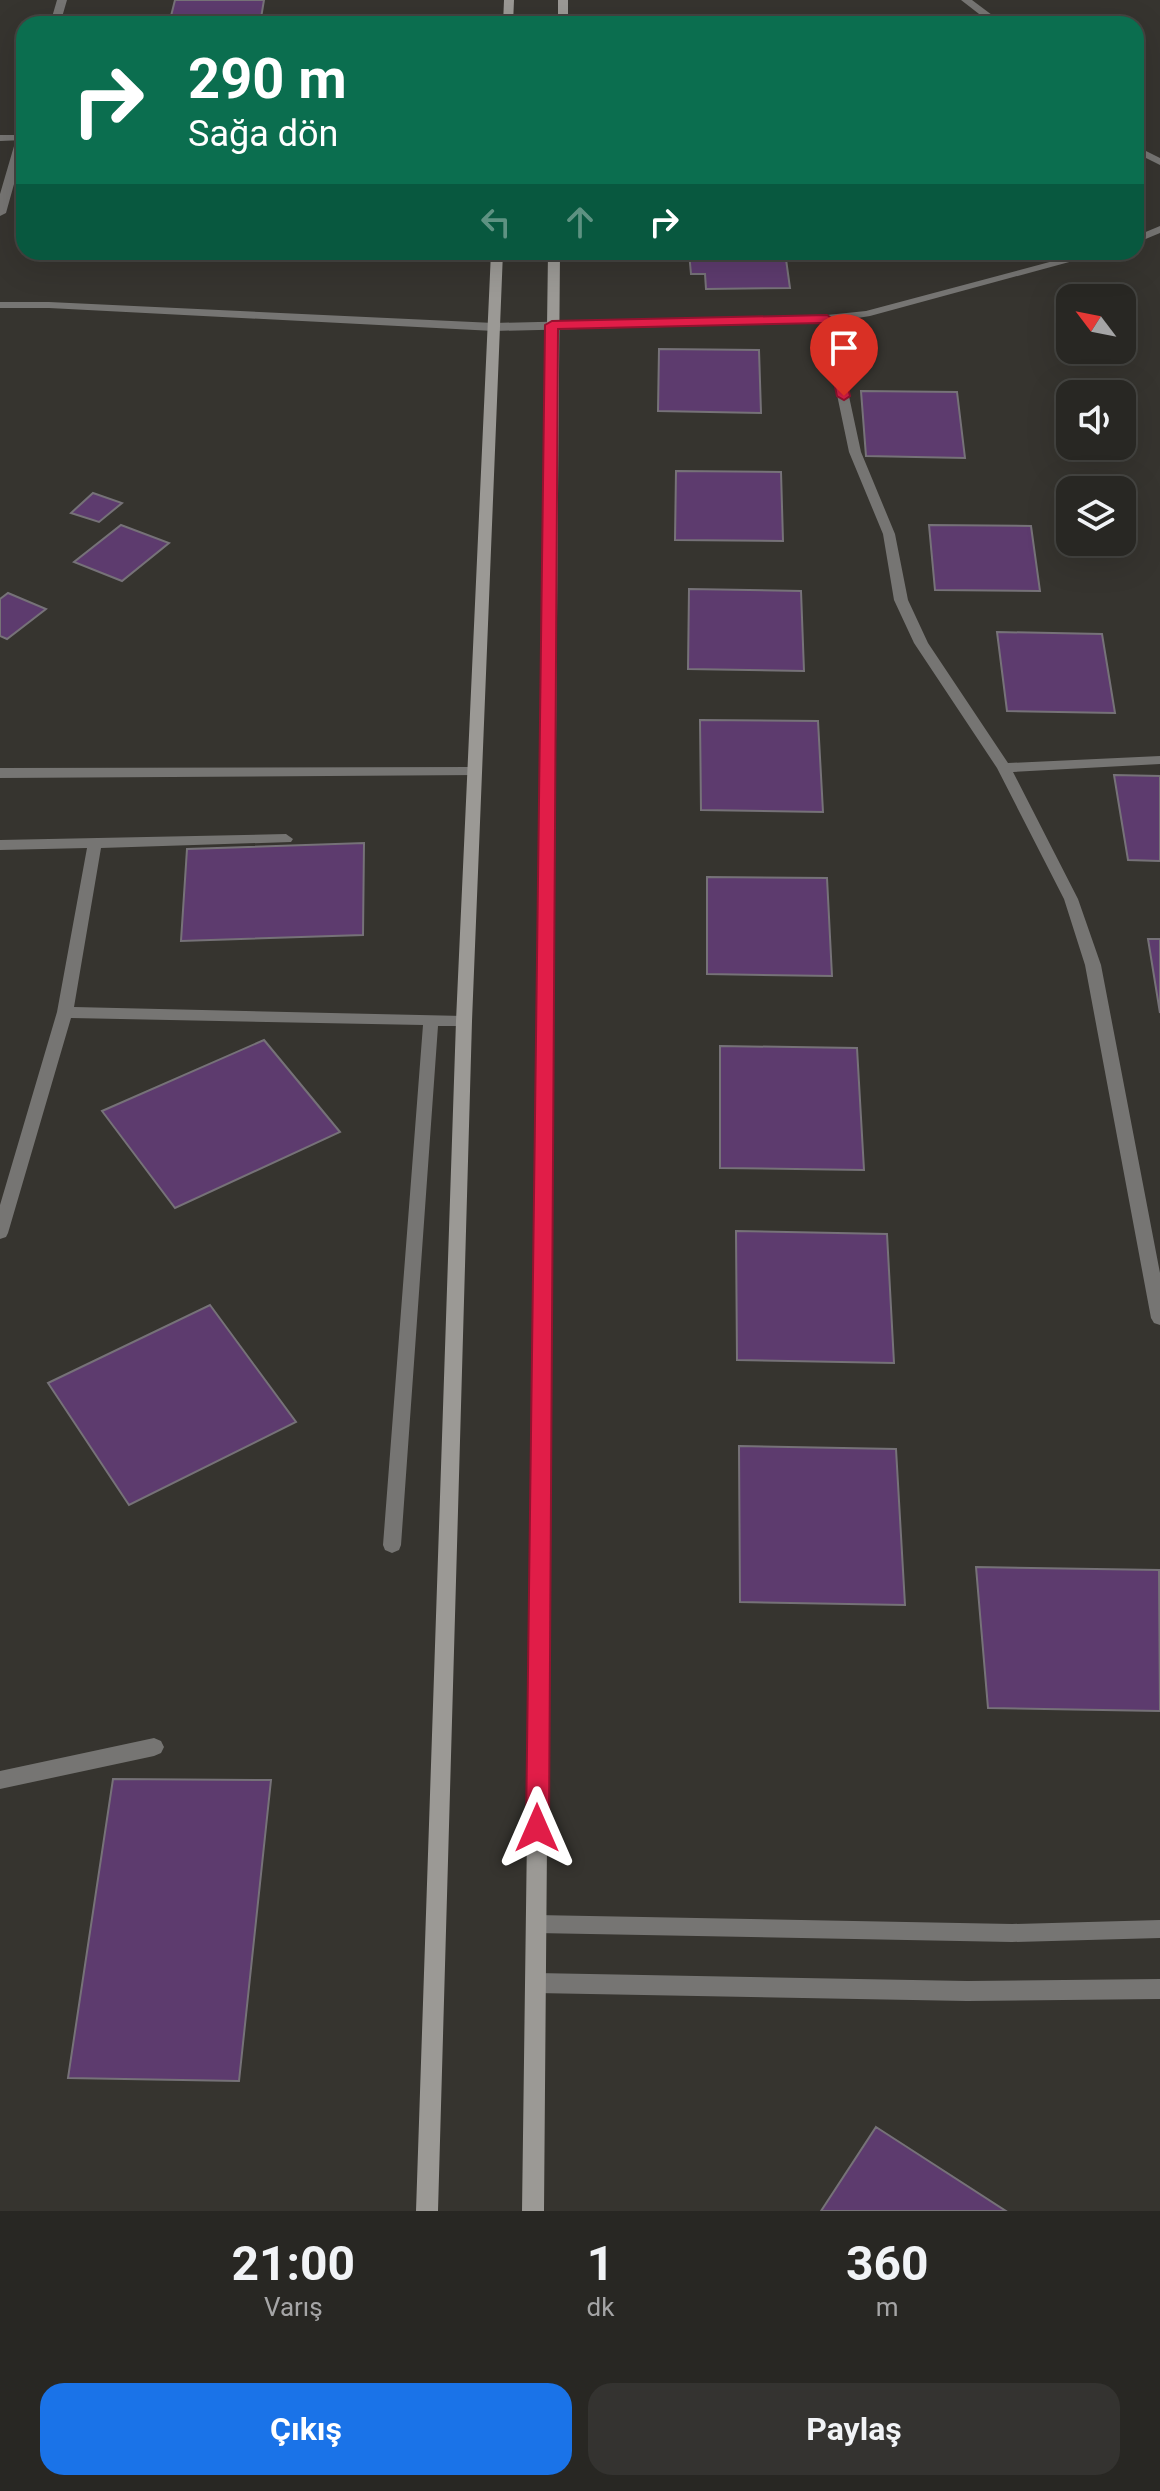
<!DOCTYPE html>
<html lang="tr">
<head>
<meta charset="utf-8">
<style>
  :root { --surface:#282723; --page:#343330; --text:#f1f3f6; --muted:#a5a5a6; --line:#444441; --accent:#1a73e8 }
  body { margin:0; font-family:Roboto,sans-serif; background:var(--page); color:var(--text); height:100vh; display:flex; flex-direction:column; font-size:30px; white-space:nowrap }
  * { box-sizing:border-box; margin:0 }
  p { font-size:26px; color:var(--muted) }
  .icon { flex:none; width:44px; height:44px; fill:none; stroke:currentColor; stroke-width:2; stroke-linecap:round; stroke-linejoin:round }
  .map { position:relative; height:2211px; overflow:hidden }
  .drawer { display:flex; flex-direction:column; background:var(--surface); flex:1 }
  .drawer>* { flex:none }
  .hud { position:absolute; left:16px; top:16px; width:1128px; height:244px; border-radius:24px; box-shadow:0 8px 32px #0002,0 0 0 2px var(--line); background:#0b6e4f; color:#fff; overflow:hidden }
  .needle { width:52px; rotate:302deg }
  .controls { position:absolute; left:1056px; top:284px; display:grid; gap:16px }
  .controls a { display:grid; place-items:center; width:80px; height:80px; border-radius:16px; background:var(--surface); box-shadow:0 8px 32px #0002,0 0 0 2px var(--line); font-size:40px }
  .pin { position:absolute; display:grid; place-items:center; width:68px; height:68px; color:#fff; margin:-82px -34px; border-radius:50% 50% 50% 0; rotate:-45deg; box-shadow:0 0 8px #0007 }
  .pin .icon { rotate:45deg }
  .me { position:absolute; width:88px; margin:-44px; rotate:0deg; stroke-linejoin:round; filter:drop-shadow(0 0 6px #0008) }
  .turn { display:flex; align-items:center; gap:28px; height:168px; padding:0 40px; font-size:36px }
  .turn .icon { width:104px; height:104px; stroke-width:2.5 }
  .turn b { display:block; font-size:56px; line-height:68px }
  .lanes { display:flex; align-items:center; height:76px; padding:0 40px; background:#0003; justify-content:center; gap:40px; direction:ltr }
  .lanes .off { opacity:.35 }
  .eta { display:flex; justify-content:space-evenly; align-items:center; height:136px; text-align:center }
  .eta b { font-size:48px; font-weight:700; line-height:56px }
  .primary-button { display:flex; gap:16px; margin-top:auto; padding:16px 40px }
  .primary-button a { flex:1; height:92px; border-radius:24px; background:var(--accent); color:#fff; font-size:32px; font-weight:700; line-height:92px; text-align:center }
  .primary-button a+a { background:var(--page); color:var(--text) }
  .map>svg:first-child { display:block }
  .building { fill:#5d3b6e; stroke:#767278; stroke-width:2 }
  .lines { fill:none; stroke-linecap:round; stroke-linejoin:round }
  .lane { fill:#767573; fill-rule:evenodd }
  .street { fill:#767573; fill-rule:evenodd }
  .secondary { fill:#9b9995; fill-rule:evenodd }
  .route { fill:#e11d48; stroke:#92132f; stroke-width:2 }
</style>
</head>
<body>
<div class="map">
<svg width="1160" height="2211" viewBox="0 0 1160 2211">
  <rect width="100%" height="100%" fill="#36342f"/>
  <path class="building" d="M175 0H264L260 24H169Z
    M689 252H785L790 288 706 289 705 274H691Z
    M659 349 759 350 761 413 658 411Z
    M861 391 957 392 965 458 866 456Z
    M676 471 781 472 783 541 675 540Z
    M93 493 122 503 99 522 71 513Z
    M121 525 169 543 122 581 74 562Z
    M929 525 1031 526 1040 591 935 590Z
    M689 589 801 591 804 671 688 669Z
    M8 593 46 609 7 639 0 636V599Z
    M997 632 1102 634 1115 713 1007 711Z
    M700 720 818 721 823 812 701 810Z
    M1114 775 1160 776V861L1128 860Z
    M364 843 363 935 181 941 187 849Z
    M707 877 827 878 832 976 707 974Z
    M1148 939H1160V1013Z
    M264 1040 340 1132 175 1208 102 1111Z
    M720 1046 857 1048 864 1170 720 1168Z
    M736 1231 887 1234 894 1363 737 1360Z
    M210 1305 296 1422 129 1505 48 1383Z
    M739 1446 896 1449 905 1605 740 1602Z
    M976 1567 1159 1570 1160 1711 988 1708Z
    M113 1779 271 1780 239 2081 68 2078Z
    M876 2127 1006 2211H821Z"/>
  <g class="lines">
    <path class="lane" d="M0 135H21L24 136V140L0 141Z
      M286 834 293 839 291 842 101 848 74 1007 464 1016 472 1021 464 1026H438L401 1545 399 1550 392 1553 385 1550 383 1545 423 1025 71 1018 8 1233 6 1237 0 1239V1205L57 1012 87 848 0 850V840Z
      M536 1915 1012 1924 1160 1920V1938L1012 1942 536 1933 529 1931 526 1924 529 1917Z
      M536 1973 967 1981 1160 1979V1999L967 2001 536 1993 529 1990 526 1983 529 1976Z"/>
    <path class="street" d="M57 0H67L60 24H50Z
      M961 0H972L1004 24H992Z
      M24 126V148L6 213 0 216V194L19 129Z
      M1136 146 1160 158V165L1136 153Z
      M1160 226V233L1136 243V236Z
      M1087 252H1106L870 316 833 322 861 452 895 534 908 600 928 643 1008 763 1160 756V764L1013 772 1078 899 1101 965 1160 1273V1325L1154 1323 1151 1318 1085 965 1064 899 997 768 914 643 894 600 883 534 849 452 822 323 494 331 49 308H0V302H49L494 323 827 315 866 311Z
      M474 767 479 769 481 772 479 775 0 778V768Z
      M154 1738 161 1741 164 1747 161 1753 154 1756 0 1789V1771Z"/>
    <path class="secondary" d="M504 0H514L513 24H503Z
      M558 0H568V24H558Z
      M491 252H503L472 1021 438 2211H416L456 1021Z
      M548 252H560L544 2211H522Z"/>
  </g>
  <path class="route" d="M827 315 833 319 850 396 844 400 837 396 821 323 558 329 549 1828 545 1835 537 1838 529 1835 526 1828 545 325 552 321Z"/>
</svg>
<div class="controls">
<a><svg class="needle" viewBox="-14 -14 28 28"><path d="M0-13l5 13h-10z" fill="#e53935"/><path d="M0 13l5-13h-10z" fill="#a5a5a6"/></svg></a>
<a><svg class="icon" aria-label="sound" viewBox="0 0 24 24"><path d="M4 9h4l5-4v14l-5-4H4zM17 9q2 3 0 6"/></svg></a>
<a><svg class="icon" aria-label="layers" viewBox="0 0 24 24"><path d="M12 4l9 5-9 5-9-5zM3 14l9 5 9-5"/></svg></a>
</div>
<div class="pin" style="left:844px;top:396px;background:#d93025"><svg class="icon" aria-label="arrive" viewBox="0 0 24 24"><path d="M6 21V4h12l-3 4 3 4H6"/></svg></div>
<svg class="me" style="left:537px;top:1828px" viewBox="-20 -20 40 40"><path d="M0-17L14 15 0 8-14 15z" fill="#e11d48" stroke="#fff" stroke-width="4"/></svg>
<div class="hud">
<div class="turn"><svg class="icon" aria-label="right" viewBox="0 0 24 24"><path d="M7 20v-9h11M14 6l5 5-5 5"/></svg><div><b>290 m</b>Sağa dön</div></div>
<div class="lanes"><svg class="icon off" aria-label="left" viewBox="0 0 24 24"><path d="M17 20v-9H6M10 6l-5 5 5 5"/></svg><svg class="icon off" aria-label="ahead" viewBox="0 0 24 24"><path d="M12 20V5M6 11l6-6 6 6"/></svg><svg class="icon" aria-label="right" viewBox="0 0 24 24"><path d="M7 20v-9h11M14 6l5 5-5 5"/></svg></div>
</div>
</div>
<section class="drawer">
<div class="eta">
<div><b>21:00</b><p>Varış</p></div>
<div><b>1</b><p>dk</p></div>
<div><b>360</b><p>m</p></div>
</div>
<div class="primary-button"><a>Çıkış</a><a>Paylaş</a></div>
</section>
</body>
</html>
